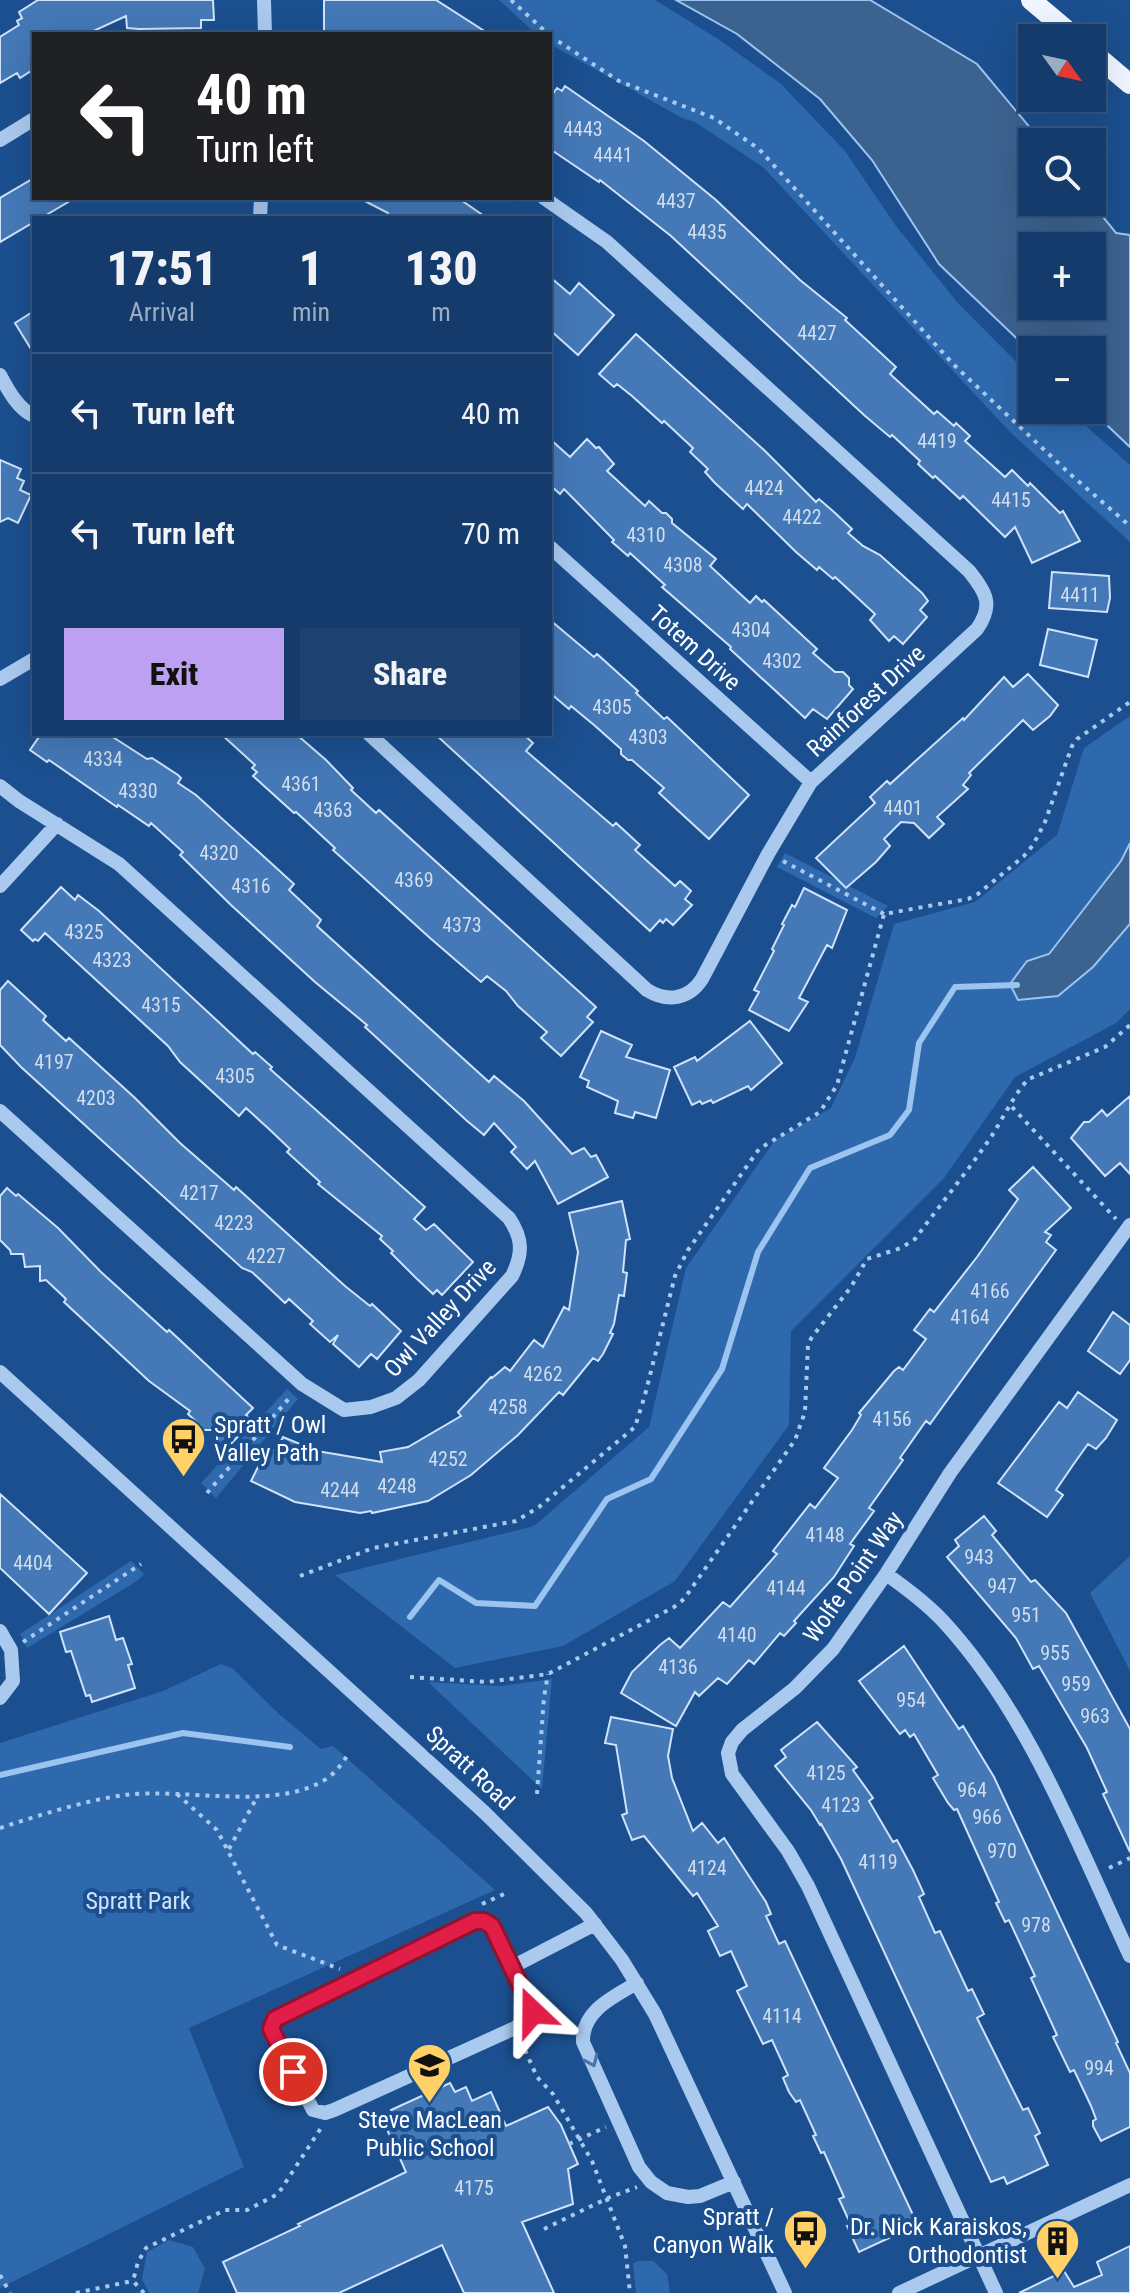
<!DOCTYPE html>
<html lang="en">
<head>
<meta charset="utf-8">
<style>
  :root { --surface:#143b6b; --page:#1d4271; --text:#f1f3f6; --muted:#9dadc1; --line:#33557e; --accent:#bca0f2 }
  body { margin:0; font-family:"Roboto Condensed",sans-serif; background:var(--page); color:var(--text); height:100vh; display:flex; flex-direction:column; font-size:30px; white-space:nowrap }
  * { box-sizing:border-box; margin:0 }
  p { font-size:26px; color:var(--muted) }
  .icon { flex:none; width:44px; height:44px; fill:none; stroke:currentColor; stroke-width:2; stroke-linecap:round; stroke-linejoin:round }
  .map { position:relative; flex:1; overflow:hidden }
  .details { position:absolute; left:32px; top:216px; width:520px; height:520px; display:flex; flex-direction:column; background:var(--surface); border-radius:0px; box-shadow:0 8px 32px #0002,0 0 0 2px var(--line) }
  .details>* { flex:none }
  .guide { position:absolute; left:32px; top:32px; width:520px; height:168px; border-radius:0px; box-shadow:0 8px 32px #0002,0 0 0 2px var(--line); background:#202124; color:#fff; overflow:hidden }
  .needle { width:52px; rotate:123deg }
  .tools { position:absolute; left:1018px; top:24px; display:grid; gap:16px }
  .tools a { display:grid; place-items:center; width:88px; height:88px; border-radius:0px; background:var(--surface); box-shadow:0 8px 32px #0002,0 0 0 2px var(--line); font-size:40px }
  .pin { position:absolute; display:grid; place-items:center; width:68px; height:68px; color:#fff; margin:-34px; border:4px solid #fff; border-radius:50%; box-shadow:0 2px 8px #0007 }
  .me { position:absolute; width:88px; margin:-44px; rotate:337deg; stroke-linejoin:round; filter:drop-shadow(0 0 6px #0008) }
  .turn { display:flex; align-items:center; gap:28px; height:168px; padding:0 32px; font-size:36px }
  .turn .icon { width:104px; height:104px; stroke-width:2.5 }
  .turn b { display:block; font-size:56px; line-height:68px }
  .eta { display:flex; justify-content:space-evenly; align-items:center; height:136px; text-align:center }
  .eta b { font-size:48px; font-weight:800; line-height:56px }
  .cta { display:flex; gap:16px; margin-top:auto; padding:16px 32px }
  .cta a { flex:1; height:92px; border-radius:0px; background:var(--accent); color:#111; font-size:32px; font-weight:800; line-height:92px; text-align:center }
  .cta a+a { background:var(--page); color:var(--text) }
  ul { padding:0; list-style:none }
  li { display:flex; align-items:center; gap:24px; height:120px; padding:0 32px; border-top:2px solid var(--line) }
  li div { flex:1 }
  li b { display:block; font-size:30px }
  li em { font-style:normal }
  .map>svg:first-child { display:block }
  .green { fill:#2e69ad }
  .water { fill:#3c6290; stroke:#9cc4f0; stroke-width:2; fill-rule:evenodd }
  .lines { fill:none; stroke-linecap:round; stroke-linejoin:round }
  .stream { stroke:#9cc4f0; stroke-width:6 }
  .building { fill:#4478b7; stroke:#cfe3fa; stroke-width:2 }
  .path { stroke:#a9c9ee; stroke-width:4; stroke-dasharray:4 6; stroke-linecap:butt }
  .minor { stroke:#a9c9ee; stroke-width:14 }
  .major { stroke:#f0f6ff; stroke-width:20 }
  .oneway { stroke:#4674ac }
  .route-casing { stroke:#92132f; stroke-width:20 }
  .route { stroke:#e11d48; stroke-width:14 }
  .labels { text-anchor:middle; stroke-width:8; stroke-linejoin:round; paint-order:stroke }
  .number-label { font-size:20px; fill:#d0dded }
  .street-label { font-size:24px; fill:#fff; stroke:#1b4f8f }
  .poi-label { font-size:24px; fill:#fff; stroke:#1b4f8f; text-anchor:end }
  .park-label { font-size:24px; fill:#cfe3fa; stroke:#1b4f8f }
</style>
</head>
<body>
<div class="map">
<svg width="1130" height="2293" viewBox="0 0 1130 2293">
  <rect width="100%" height="100%" fill="#1b4f8f"/>
  <path class="green" d="M499 0H655L718 39 781 84 845 151 896 226 957 302 1032 378V410H1068L1130 465V542L1010 432 763 167 695 122 682 118 550 44V34H536Z
    M1130 716V1009L1116 1023 1015 1077 944 1178 791 1331 789 1425 675 1581 563 1646 455 1668 335 1575 534 1526 649 1427 686 1268 775 1140 831 1108 855 1058 894 924 975 902 1057 835 1084 748Z
    M785 853 888 906 876 918 777 867Z
    M287 1389 298 1399 216 1498 201 1483Z
    M1130 1556V1671L1090 1593Z
    M131 1561 144 1574 137 1581 27 1648 20 1634Z
    M221 1664 232 1668 279 1714 321 1749 333 1746 495 1890 189 2028 244 2167 0 2288V1743L163 1691Z
    M552 1679 542 1789 428 1682 501 1686Z
    M169 2240 193 2247 205 2269 198 2293H149L142 2279 147 2252Z
    M639 2261H653L667 2274 670 2293H636L633 2263Z"/>
  <path class="water" d="M676 0H870L977 64 1042 142H1032V202H1091L1116 233 1130 235V447L1091 410 1092 350H1032V353L939 264 872 160 820 99 737 34ZM1032 246H1092V306H1032Z
    M1130 843V924L1093 967 1058 996 1018 1000 1010 984 1027 961 1049 954 1121 861Z"/>
  <g class="lines">
    <path class="stream" d="M410 1617 439 1580 476 1603 535 1606 607 1499 651 1479 722 1369 758 1252 810 1168 890 1135 909 1110 919 1043 955 987 1017 985
      M0 1775 183 1733 290 1747"/>
  </g>
  <path class="building" d="M38 0H213L214 20H201V28L139 29 127 28 126 16 87 34H34V69L20 78 17 73 0 83V37L19 25 17 21 22 18 19 12Z
    M324 0H436L489 34H352V32H324Z
    M565 86 644 141 716 200 800 280 847 318 845 320 896 367 890 374 934 414 937 411 954 426 956 423 970 436 965 441 1005 477 1012 470 1028 486 1030 483 1060 513 1063 511 1080 541 1032 563 1015 527 1005 537 963 496 960 499 935 476 933 478 918 464 920 461 892 435 890 437 864 415 671 236 600 180 599 182 550 149V98L557 88 562 91Z
    M34 178V198H75L41 218H34V222L0 242V198Z
    M359 198H458L487 218H386L388 213Z
    M550 277 570 294 579 283 614 315 578 355 550 330Z
    M34 311V354L15 323Z
    M636 334 764 450 816 502 819 499 834 512 852 529 848 533 863 546 880 555 922 593 928 601 920 610 927 617 903 644 894 636 889 641 870 620 875 614 835 577 833 579 819 567 817 570 796 552 747 504 743 509 715 483 705 472 708 469 690 452 693 448 664 421 662 423 632 396 617 384 614 387 599 374Z
    M550 439 570 457 587 439 596 448 599 447 614 464 607 471 645 506 649 501 662 513H666L672 519V523L716 559 710 566 750 603 756 596 762 602 764 600 817 649 813 653 835 672H843L849 678V685L853 689 827 719 813 709 805 718 730 649 731 647 662 587 665 585 630 553 628 556 612 542 614 540 564 489 560 494 550 485Z
    M0 460 21 469 17 478 24 481 20 490 31 495 18 523 8 518 0 522Z
    M1052 572 1109 576 1110 598 1107 612 1049 608Z
    M550 620 594 657 597 654 638 691 636 693 664 719 667 717 749 795 709 839 659 793 664 788 632 760H628L621 754V749L594 725 571 706 569 709 550 693Z
    M1048 629 1097 640 1088 677 1040 665Z
    M1028 674 1058 705 1050 716 1033 730 1023 720 969 773 971 775 963 785 968 789 937 817 944 824 929 838 914 823 901 822 884 839 890 846 876 862 846 888 816 858 875 803 870 797 887 781 890 784 963 718 964 720 1004 677 1013 687Z
    M41 734H108L147 759 152 758 178 775 181 778 178 783 196 795 294 884 289 890 321 920 317 926 489 1082 494 1076 524 1101 572 1154 584 1148 591 1157 596 1155 608 1177 558 1204 535 1161 527 1169 511 1152 516 1147 494 1123 484 1135 466 1120 365 1027 367 1025 315 982 231 905 180 855 183 852 151 823 149 826 118 805 117 807 49 760 47 762 30 750Z
    M221 734H296L326 760 353 788 351 790 376 813 379 810 596 1007 587 1017 593 1022 561 1056 541 1038 547 1032 518 1006 506 991 487 976 481 982 430 938 333 850 335 848 296 812 294 813 253 776 257 772 252 768 255 765Z
    M435 734H523L533 743 526 751 613 826 616 823 640 845 635 850 675 886 680 881 691 891 685 899 692 905 673 925 666 919 663 923 660 920 650 931Z
    M61 887 75 900 78 895 99 911 253 1054 255 1052 272 1067 270 1069 425 1207 414 1219 426 1230 434 1224 473 1262 442 1295 437 1290 433 1294 416 1278 391 1253 393 1251 380 1239 382 1236 318 1184 320 1182 287 1152 290 1149 269 1129 246 1108 239 1116 180 1062 168 1046 45 933 38 941 35 939 33 941 21 930Z
    M804 888 847 910 832 948 827 945 799 998 808 1002 789 1031 749 1010 759 992 754 990 774 951 772 949 784 925 782 924 792 905 795 907Z
    M8 981 46 1016 43 1020 66 1041 69 1038 135 1098 180 1143 234 1190 236 1187 345 1286 370 1306 372 1304 401 1331 377 1359 371 1354 359 1367 333 1344 338 1335 330 1342 310 1324 313 1321 289 1299 285 1303 252 1272 242 1268 21 1067 0 1045V990Z
    M750 1021 782 1063 751 1090 748 1086 713 1103 711 1100 702 1104 700 1101 692 1105 674 1067 695 1057 697 1061Z
    M601 1031 632 1045 626 1057 670 1070 656 1118 635 1112 633 1118 615 1113 618 1101 587 1087 589 1081 580 1077Z
    M1130 1096V1174L1120 1163 1105 1176 1071 1138 1084 1122H1089L1102 1110 1107 1116Z
    M1033 1167 1071 1208 1045 1232 1051 1235 1046 1242 1056 1250 930 1424 926 1421 900 1458 903 1460 869 1508 874 1511 850 1544 854 1546 834 1577 794 1621 796 1623 784 1636 780 1633 754 1664 749 1660 727 1684 718 1678 699 1696 695 1692 676 1726 621 1693 632 1672 660 1645 669 1638 680 1648 723 1602 730 1607 777 1554 773 1551 810 1504 815 1508 838 1478 824 1468 852 1430 861 1415 859 1413 894 1371 899 1367 903 1370 926 1339 914 1330 930 1309 934 1312 977 1257 1018 1199 1009 1190Z
    M7 1188 16 1196 18 1194 58 1228 101 1272 167 1332 169 1330 253 1408 246 1415 253 1421 227 1448 223 1445H217V1430H202L201 1426 188 1414 190 1411 149 1381 64 1302 66 1299 46 1280 40 1281V1266L25 1267 23 1254H11L10 1250 0 1240V1196Z
    M622 1201 630 1239 626 1240 623 1272 627 1273 624 1296 619 1295 614 1324 610 1333 613 1334 603 1354 598 1361 593 1358 563 1395 559 1392 518 1435 471 1475 428 1501 372 1513 371 1511 360 1513 295 1502 251 1481 268 1447 276 1451 283 1437 317 1451 382 1462 380 1452 408 1447 461 1416 458 1412 491 1377 492 1378 505 1367 510 1371 534 1340 543 1347 564 1307 569 1310 578 1252 569 1213Z
    M1113 1312 1130 1325V1360L1120 1374 1088 1351Z
    M1078 1392 1117 1420 1106 1438 1096 1449 1088 1444 1073 1465 1056 1490 1063 1495 1047 1517 998 1483 1059 1402 1067 1408Z
    M0 1494 87 1573 49 1614 0 1568Z
    M984 1516 996 1531 992 1535 1015 1563 1031 1582 1035 1580 1066 1613 1130 1729V1852L1103 1794 1107 1792 1087 1748 1039 1666 1033 1669 1016 1638 947 1557 959 1546 955 1540Z
    M109 1616 116 1640 123 1638 132 1664 128 1665 135 1688 92 1702 90 1695 86 1696 71 1651 66 1652 60 1632Z
    M904 1646 959 1729 963 1726 994 1777 1118 2042 1116 2043 1130 2073V2127L1101 2141 1093 2126V2121L1096 2119 1091 2106 1074 2070 1070 2072 1053 2037 1057 2035 1031 1978 1035 1976 1009 1920 1005 1922 996 1903 999 1902 957 1809 954 1810 948 1803 933 1778 938 1775 914 1734 910 1737 905 1730 900 1734 859 1681Z
    M611 1717 673 1729 668 1756 672 1778 693 1831 702 1823 718 1843 724 1838 766 1902 771 1914 766 1916 779 1944 785 1941 914 2217 897 2226 900 2233 859 2252 847 2226 851 2225 839 2199 844 2197 824 2152 821 2153 813 2136 816 2135 800 2100 796 2102 789 2092 783 2078 788 2075 772 2040 763 2044 737 1991 747 1986 731 1951 720 1956 708 1931 718 1926 697 1893 693 1896 644 1836 632 1840 622 1815 627 1813 616 1745 605 1743Z
    M817 1722 857 1767 853 1770 873 1798 869 1801 893 1842 897 1840 913 1870 924 1894 919 1897 935 1933 940 1931 968 1991 972 1989 984 2014 977 2018 1023 2110 1028 2108 1040 2133 1035 2136 1048 2165 1007 2184 1004 2177 991 2182 841 1859 821 1824 820 1825 811 1810 775 1766 786 1757 781 1750Z
    M450 2083 455 2092 466 2087 472 2101 491 2092 506 2126 548 2107 561 2125 578 2164 568 2169 573 2204 522 2222 554 2293H464L442 2245 339 2293H237L223 2262 300 2226 298 2224 406 2172 385 2125 396 2119 391 2110Z
    M1130 2246V2293H1019L1064 2271 1074 2287 1102 2275 1097 2262Z"/>
  <g class="lines">
    <path class="path" d="M511 0 548 34
      M550 36 619 81 714 118 759 149 954 365 1070 474 1130 526
      M783 861 884 914
      M1012 1107 1116 1219
      M207 1493 292 1395
      M300 1576 373 1548 516 1521 539 1507 635 1427 645 1395 675 1276 688 1250 759 1149 820 1112 837 1085 884 914 968 899 978 894 1024 856 1033 845 1045 822 1072 746 1077 739 1130 702
      M23 1642 141 1564
      M410 1677 487 1682 548 1674 674 1607 684 1599 795 1440 805 1412 808 1344 812 1337 851 1287 867 1259 901 1248 915 1239C940 1205 967 1172 991 1137 1001 1122 1017 1089 1029 1079L1105 1047 1130 1025
      M177 1794 217 1830 277 1945 340 1969
      M537 1794 544 1697 548 1674
      M0 1828C40 1815 83 1801 124 1795 184 1787 279 1813 329 1777 337 1771 343 1762 349 1753
      M229 1849 257 1797
      M1109 1868 1130 1858
      M482 1904 504 1894
      M538 2033 571 2021
      M521 2041 537 2077 553 2094 592 2161 625 2246 630 2293
      M569 2144 606 2127
      M544 2229 608 2198 637 2187
      M0 2275 10 2293
      M76 2293 132 2281
      M144 2293 133 2281 138 2262 146 2248 225 2210H247L278 2194 321 2128"/>
    <path class="minor" d="M264 0 265 34
      M0 140 34 119
      M260 218 261 198
      M0 375C8 390 18 409 34 416
      M550 547 811 782
      M0 679 34 659
      M369 734 647 990C668 1003 689 999 702 979L768 854 811 782 977 629C994 605 986 592 969 571L607 242 544 198
      M0 786 19 801 119 864 509 1218C523 1239 523 1254 512 1276L419 1380 396 1398 371 1407 344 1410 302 1384 0 1111
      M0 886 57 824
      M0 1372 485 1813 586 1913 622 1960 655 2014 785 2293
      M886 1574C906 1588 926 1603 943 1621 1029 1714 1077 1843 1130 1956
      M0 1631 11 1650 13 1681 0 1698
      M475 1921H484L492 1926 532 2005V2016L515 2028 334 2110 325 2113 313 2110 271 2029 275 2019Z
      M514 1966 595 1924
      M637 1983C613 1997 582 2011 583 2042L639 2167 651 2182 667 2193 688 2197 700 2196 734 2182
      M899 2293 1130 2185
      M996 2293 808 1886 788 1851 732 1774 728 1753 732 1742 742 1730 795 1688 833 1649 886 1574 950 1473 1130 1225"/>
    <path class="major" d="M1031 0 1076 38
      M1092 52 1130 84"/>
  </g>
  <defs><path id="oneway-chevron" d="M-2-3.5L2.5 0L-2 3.5" fill="none" stroke-width="1.6" stroke-linecap="round" stroke-linejoin="round" transform="scale(2)"/></defs>
  <use class="oneway" href="#oneway-chevron" transform="translate(592 2061) rotate(66)"/>
  <g class="lines">
    <defs>
      <path id="route" d="M293 2072 271 2029 275 2019 475 1921H484L492 1926 533 2012"/>
    </defs>
    <use href="#route" class="route-casing"/>
    <use href="#route" class="route"/>
  </g>
  <defs>
    <symbol id="bus-pin" viewBox="-11 -11 22 30"><path d="M0 17L-7.5 6A9.5 9.5 0 1 1 7.5 6Z" fill="#ffd166" stroke="#1b4f8f"/><path d="M-5-6H5V4H4V6H2V4H-2V6H-4V4H-5ZM-3.5-4V0h7V-4ZM-3.5 1.2v1.5H-2V1.2ZM2 1.2v1.5H3.5V1.2Z" fill="#111"/></symbol>
    <symbol id="school-pin" viewBox="-11 -11 22 30"><path d="M0 17L-7.5 6A9.5 9.5 0 1 1 7.5 6Z" fill="#ffd166" stroke="#1b4f8f"/><path d="M0-5L7-2L0 1L-7-2ZM-4 1L0 2.5L4 1V4Q0 6-4 4Z" fill="#111"/></symbol>
    <symbol id="building-pin" viewBox="-11 -11 22 30"><path d="M0 17L-7.5 6A9.5 9.5 0 1 1 7.5 6Z" fill="#ffd166" stroke="#1b4f8f"/><path d="M-4-6H4V6H1V3H-1V6H-4ZM-2.5-4.3h1.7v1.8h-1.7ZM.8-4.3h1.7v1.8H.8ZM-2.5-1h1.7V.8h-1.7ZM.8-1h1.7V.8H.8Z" fill="#111"/></symbol>
  </defs>
  <g fill-rule="evenodd">
    <use href="#bus-pin" x="158" y="1414" width="51" height="69"/>
    <use href="#school-pin" x="404" y="2040" width="51" height="69"/>
    <use href="#bus-pin" x="780" y="2206" width="51" height="69"/>
    <use href="#building-pin" x="1032" y="2216" width="51" height="69"/>
  </g>
  <g class="labels">
    <g class="number-label">
      <text x="583" y="136">4443</text>
      <text x="613" y="162">4441</text>
      <text x="676" y="208">4437</text>
      <text x="707" y="239">4435</text>
      <text x="817" y="340">4427</text>
      <text x="937" y="448">4419</text>
      <text x="764" y="495">4424</text>
      <text x="1011" y="507">4415</text>
      <text x="802" y="524">4422</text>
      <text x="646" y="542">4310</text>
      <text x="683" y="572">4308</text>
      <text x="1080" y="602">4411</text>
      <text x="751" y="637">4304</text>
      <text x="782" y="668">4302</text>
      <text x="612" y="714">4305</text>
      <text x="648" y="744">4303</text>
      <text x="103" y="766">4334</text>
      <text x="301" y="791">4361</text>
      <text x="138" y="798">4330</text>
      <text x="903" y="815">4401</text>
      <text x="333" y="817">4363</text>
      <text x="219" y="860">4320</text>
      <text x="414" y="887">4369</text>
      <text x="251" y="893">4316</text>
      <text x="462" y="932">4373</text>
      <text x="84" y="939">4325</text>
      <text x="112" y="967">4323</text>
      <text x="161" y="1012">4315</text>
      <text x="54" y="1069">4197</text>
      <text x="235" y="1083">4305</text>
      <text x="96" y="1105">4203</text>
      <text x="199" y="1200">4217</text>
      <text x="234" y="1230">4223</text>
      <text x="266" y="1263">4227</text>
      <text x="990" y="1298">4166</text>
      <text x="970" y="1324">4164</text>
      <text x="543" y="1381">4262</text>
      <text x="508" y="1414">4258</text>
      <text x="892" y="1426">4156</text>
      <text x="448" y="1466">4252</text>
      <text x="397" y="1493">4248</text>
      <text x="340" y="1497">4244</text>
      <text x="825" y="1542">4148</text>
      <text x="979" y="1564">943</text>
      <text x="33" y="1570">4404</text>
      <text x="1002" y="1593">947</text>
      <text x="786" y="1595">4144</text>
      <text x="1026" y="1622">951</text>
      <text x="737" y="1642">4140</text>
      <text x="1055" y="1660">955</text>
      <text x="678" y="1674">4136</text>
      <text x="1076" y="1691">959</text>
      <text x="911" y="1707">954</text>
      <text x="1095" y="1723">963</text>
      <text x="826" y="1780">4125</text>
      <text x="972" y="1797">964</text>
      <text x="841" y="1812">4123</text>
      <text x="987" y="1824">966</text>
      <text x="1002" y="1858">970</text>
      <text x="878" y="1869">4119</text>
      <text x="707" y="1875">4124</text>
      <text x="1036" y="1932">978</text>
      <text x="782" y="2023">4114</text>
      <text x="1099" y="2075">994</text>
      <text x="474" y="2195">4175</text>
    </g>
    <g class="street-label">
      <text transform="translate(695 648) rotate(42)" y="8">Totem Drive</text>
      <text transform="translate(866 701) rotate(-43)" y="8">Rainforest Drive</text>
      <text transform="translate(440 1318) rotate(-47)" y="8">Owl Valley Drive</text>
      <text transform="translate(853 1577) rotate(-55)" y="8">Wolfe Point Way</text>
      <text transform="translate(470 1768) rotate(43)" y="8">Spratt Road</text>
    </g>
    <g class="poi-label">
      <text x="214" y="1433" text-anchor="start">Spratt / Owl<tspan x="214" dy="28">Valley Path</tspan></text>
      <text x="430" y="2128" text-anchor="middle">Steve MacLean<tspan x="430" dy="28">Public School</tspan></text>
      <text x="774" y="2225">Spratt /<tspan x="774" dy="28">Canyon Walk</tspan></text>
      <text x="1027" y="2235">Dr. Nick Karaiskos,<tspan x="1027" dy="28">Orthodontist</tspan></text>
    </g>
    <g class="park-label">
      <text x="138" y="1909">Spratt Park</text>
    </g>
  </g>
</svg>
<div class="tools">
<a><svg class="needle" viewBox="-14 -14 28 28"><path d="M0-13l5 13h-10z" fill="#e53935"/><path d="M0 13l5-13h-10z" fill="#9dadc1"/></svg></a>
<a><svg class="icon" aria-label="search" viewBox="0 0 24 24"><circle cx="10" cy="10" r="6"/><path d="M15 15l6 6"/></svg></a>
<a>+</a>
<a>−</a>
</div>
<div class="pin" style="left:293px;top:2072px;background:#d93025"><svg class="icon" aria-label="arrive" viewBox="0 0 24 24"><path d="M6 21V4h12l-3 4 3 4H6"/></svg></div>
<svg class="me" style="left:533px;top:2012px" viewBox="-20 -20 40 40"><path d="M0-17L14 15 0 8-14 15z" fill="#e11d48" stroke="#fff" stroke-width="4"/></svg>
<div class="guide">
<div class="turn"><svg class="icon" aria-label="left" viewBox="0 0 24 24"><path d="M17 20v-9H6M10 6l-5 5 5 5"/></svg><div><b>40 m</b>Turn left</div></div>
</div>
<section class="details">
<div class="eta">
<div><b>17:51</b><p>Arrival</p></div>
<div><b>1</b><p>min</p></div>
<div><b>130</b><p>m</p></div>
</div>
<ul>
<li><svg class="icon" aria-label="left" viewBox="0 0 24 24"><path d="M17 20v-9H6M10 6l-5 5 5 5"/></svg><div><b>Turn left</b></div><em>40 m</em></li>
<li><svg class="icon" aria-label="left" viewBox="0 0 24 24"><path d="M17 20v-9H6M10 6l-5 5 5 5"/></svg><div><b>Turn left</b></div><em>70 m</em></li>
</ul>
<div class="cta"><a>Exit</a><a>Share</a></div>
</section>
</div>
</body>
</html>
